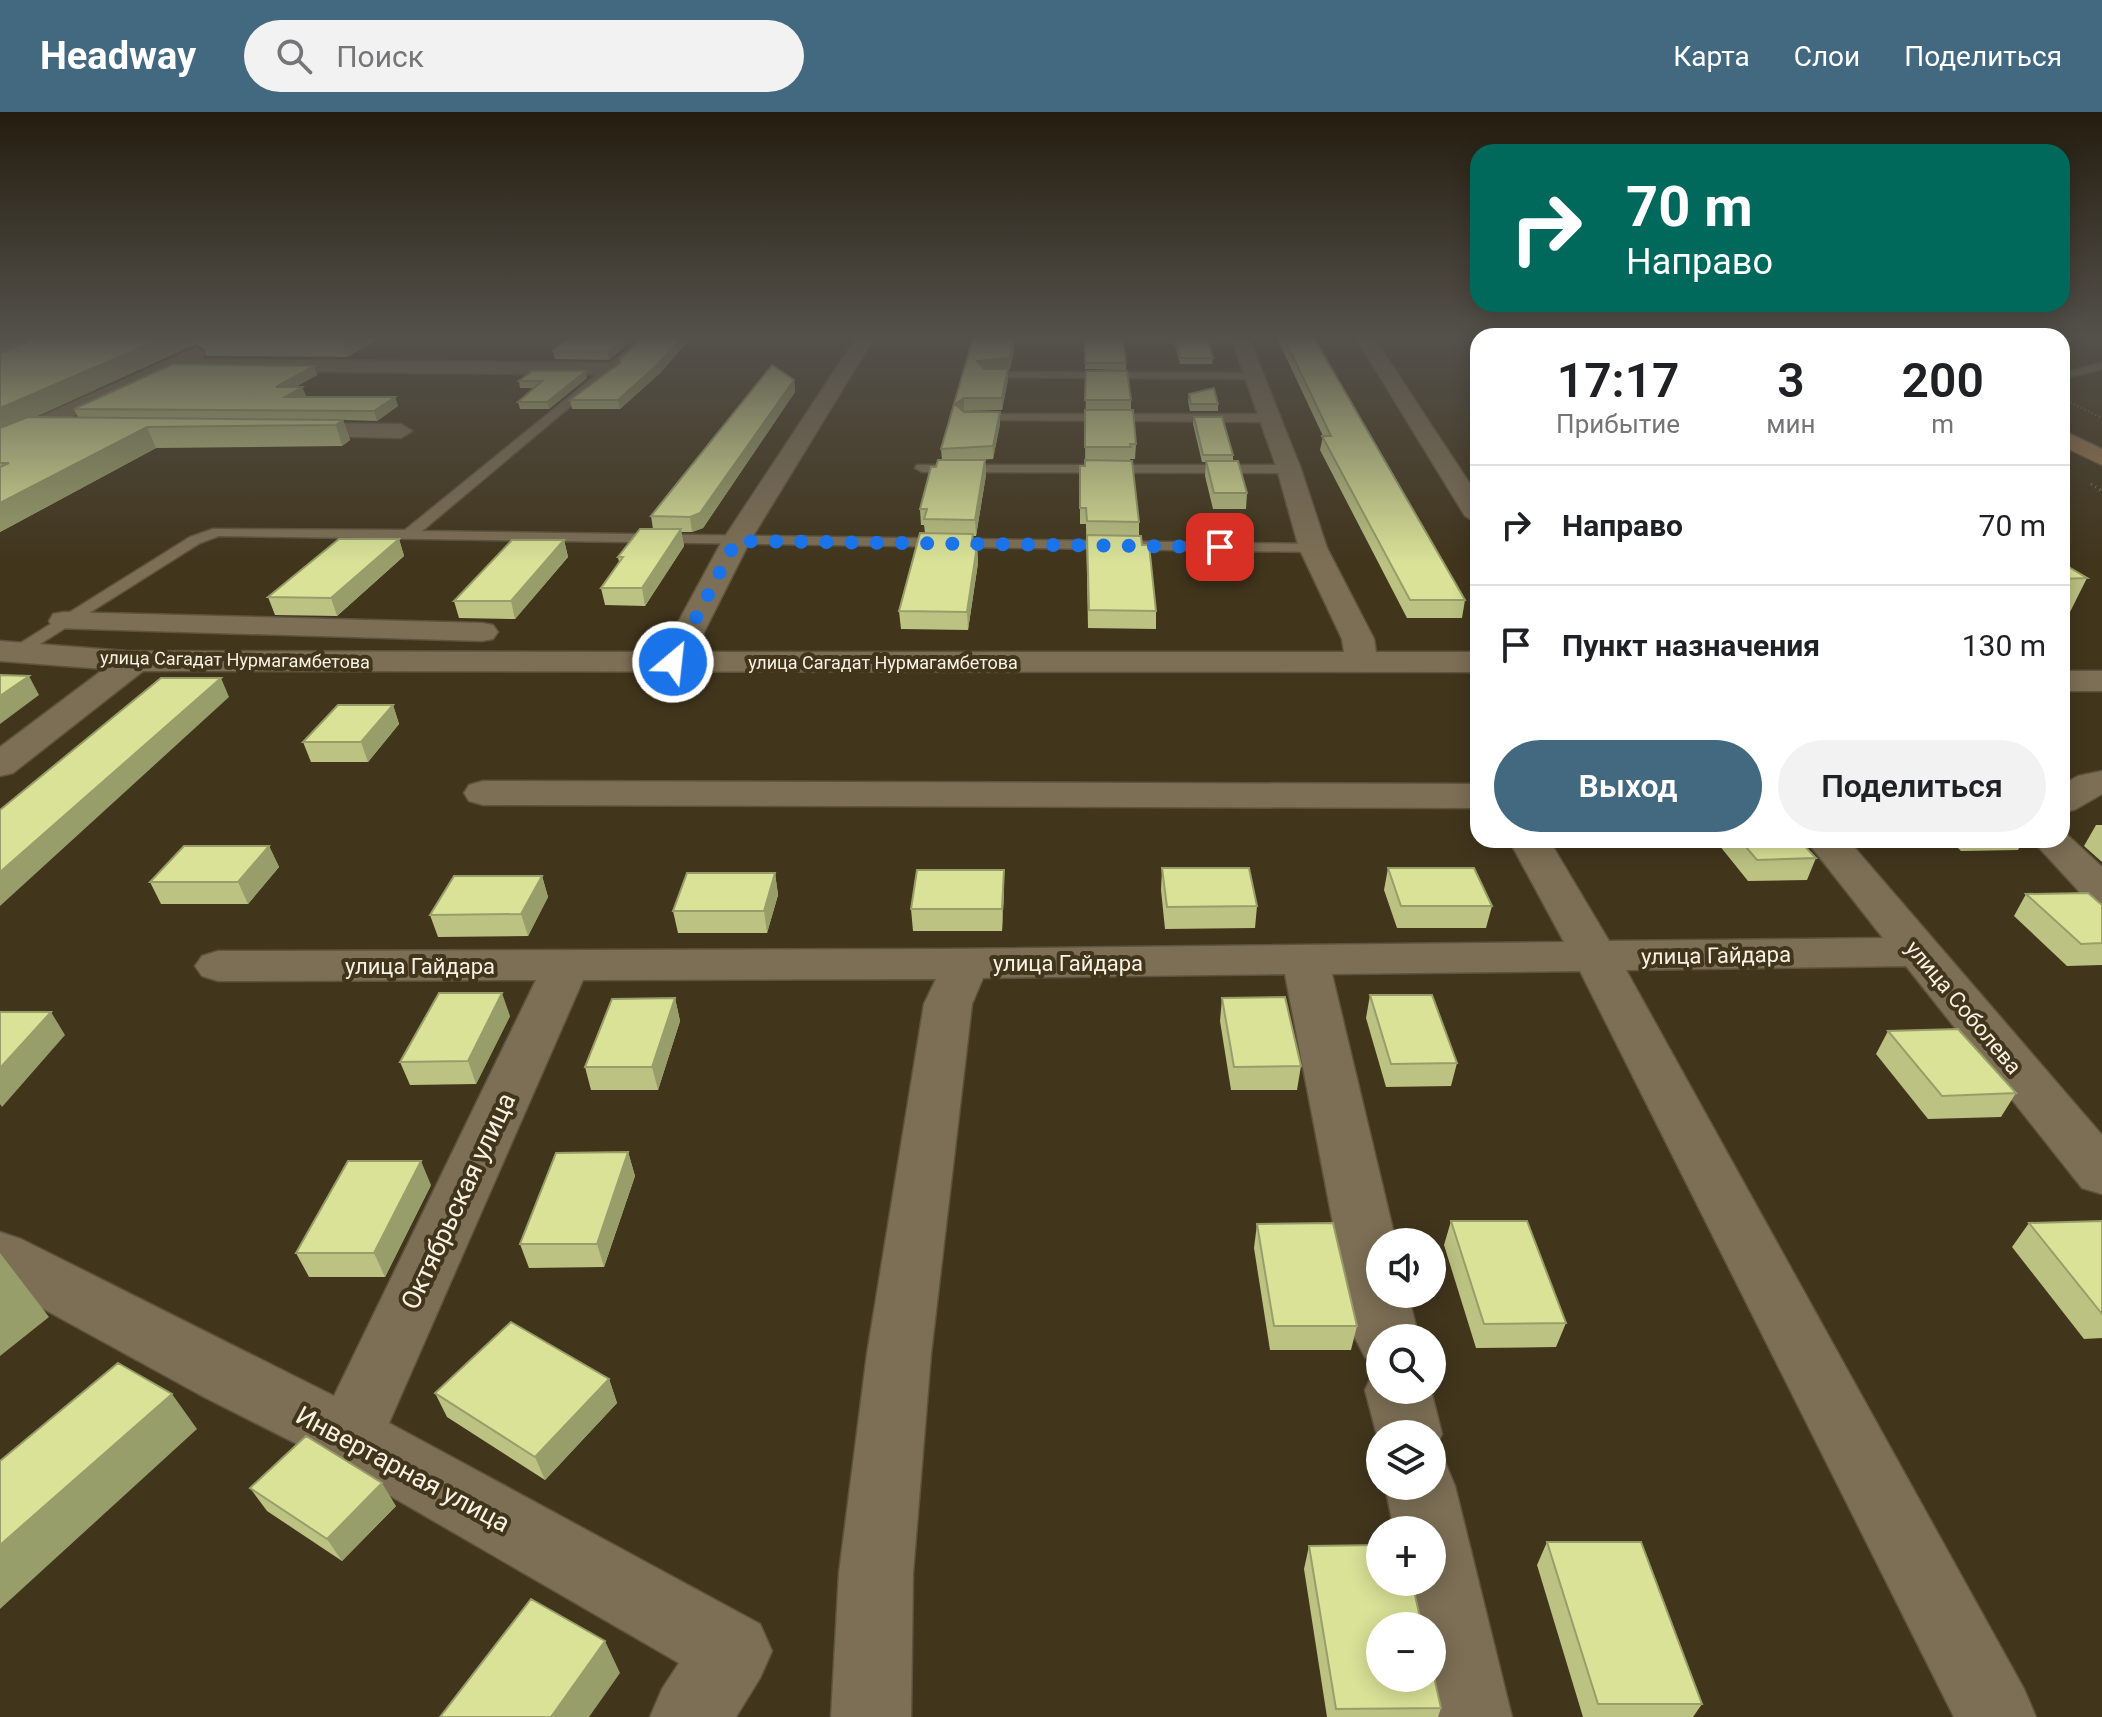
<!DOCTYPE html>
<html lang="ru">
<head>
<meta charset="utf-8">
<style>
  :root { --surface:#fff; --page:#f2f2f2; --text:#202124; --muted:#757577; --line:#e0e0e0; --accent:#436981 }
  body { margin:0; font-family:Roboto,sans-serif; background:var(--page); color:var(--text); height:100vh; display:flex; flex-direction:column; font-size:30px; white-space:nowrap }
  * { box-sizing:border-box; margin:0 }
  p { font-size:26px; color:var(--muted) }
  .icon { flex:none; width:44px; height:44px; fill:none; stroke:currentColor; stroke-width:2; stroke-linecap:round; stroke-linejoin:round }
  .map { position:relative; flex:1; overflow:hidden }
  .side { position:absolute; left:1470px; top:216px; width:600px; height:520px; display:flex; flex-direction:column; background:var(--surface); border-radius:24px; box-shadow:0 4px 20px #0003 }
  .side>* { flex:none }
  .banner { position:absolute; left:1470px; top:32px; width:600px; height:168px; border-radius:24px; box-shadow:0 4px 20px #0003; background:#00695c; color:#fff; overflow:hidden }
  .controls { position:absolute; left:1366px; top:1116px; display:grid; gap:16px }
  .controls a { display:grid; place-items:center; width:80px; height:80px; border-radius:50%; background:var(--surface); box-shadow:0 4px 20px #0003; font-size:40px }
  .pin { position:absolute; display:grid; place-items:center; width:68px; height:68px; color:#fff; margin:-34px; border-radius:16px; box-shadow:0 4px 12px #0006 }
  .me { position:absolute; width:88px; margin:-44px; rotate:28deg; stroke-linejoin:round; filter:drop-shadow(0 0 6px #0008) }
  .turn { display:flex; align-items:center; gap:28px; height:168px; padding:0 24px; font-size:36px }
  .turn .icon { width:104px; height:104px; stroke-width:2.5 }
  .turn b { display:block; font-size:56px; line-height:68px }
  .eta { display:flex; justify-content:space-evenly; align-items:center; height:136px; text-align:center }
  .eta b { font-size:48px; font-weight:600; line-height:56px }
  .action { display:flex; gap:16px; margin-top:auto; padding:16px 24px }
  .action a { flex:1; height:92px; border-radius:48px; background:var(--accent); color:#fff; font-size:32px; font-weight:600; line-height:92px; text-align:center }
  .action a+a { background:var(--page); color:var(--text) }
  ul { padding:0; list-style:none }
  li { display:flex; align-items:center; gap:24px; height:120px; padding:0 24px; border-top:2px solid var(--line) }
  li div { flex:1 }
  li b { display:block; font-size:30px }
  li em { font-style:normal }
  header { display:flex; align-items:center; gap:48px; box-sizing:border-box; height:112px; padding:0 40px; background:var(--accent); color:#fff }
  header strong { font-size:38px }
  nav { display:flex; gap:44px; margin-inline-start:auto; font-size:28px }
  .search { width:560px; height:72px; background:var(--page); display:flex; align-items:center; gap:20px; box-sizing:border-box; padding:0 28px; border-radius:44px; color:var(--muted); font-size:30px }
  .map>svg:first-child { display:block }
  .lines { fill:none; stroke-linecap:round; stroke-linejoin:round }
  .lane-casing { stroke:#5e533e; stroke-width:3 }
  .street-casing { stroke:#5e533e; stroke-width:3 }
  .secondary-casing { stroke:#5e533e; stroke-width:3 }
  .path-far1 { stroke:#837963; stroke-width:2; stroke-dasharray:1 3; stroke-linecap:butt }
  .path { stroke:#837963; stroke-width:3; stroke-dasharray:1 4; stroke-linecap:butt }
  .lane { fill:#7d6f55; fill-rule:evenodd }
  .street { fill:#7d6f55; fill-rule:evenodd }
  .secondary { fill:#99744e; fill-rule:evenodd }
  .wall { fill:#bbc282 }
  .shaded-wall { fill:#989e6a }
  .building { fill:#d9e297; stroke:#989e6a; stroke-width:2 }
  .route { stroke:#1a73e8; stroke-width:14; stroke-dasharray:0 25.2 }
  .labels { text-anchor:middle; stroke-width:8; stroke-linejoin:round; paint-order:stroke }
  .far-street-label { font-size:18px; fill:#f9f1e2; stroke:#41351c }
  .street-label { font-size:22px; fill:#f9f1e2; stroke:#41351c }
  .near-street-label { font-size:26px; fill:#f9f1e2; stroke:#41351c }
</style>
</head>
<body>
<header>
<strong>Headway</strong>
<div class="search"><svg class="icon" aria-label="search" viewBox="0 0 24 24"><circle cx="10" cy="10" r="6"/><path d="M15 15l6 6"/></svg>Поиск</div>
<nav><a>Карта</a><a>Слои</a><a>Поделиться</a></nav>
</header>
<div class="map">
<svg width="2102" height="1605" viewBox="0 0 2102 1605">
  <rect width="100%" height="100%" fill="#41351c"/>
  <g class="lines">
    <defs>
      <path id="lane" d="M641 226H652L422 419 1313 432 1320 436 1313 440 219 424 200 431 21 544H9L6 540 190 425 213 417 405 418Z
        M1005 226H1244L1245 227 1240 230H1009Z
        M2102 251V257L2062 267V261Z
        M980 260 1253 261 1258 264 1253 267 984 265Z
        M963 302H1269L1275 306 1269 310 967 308 961 304Z
        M917 353H1289L1296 357 1289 361 922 360 915 356Z"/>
      <path id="street" d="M856 226H874L750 429 694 540H1344L1342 527 1299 436 1277 357 1231 226H1249L1301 357 1327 436 1374 527 1376 540H1478V560L143 559 13 661 0 664V635L104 557 0 549V529L126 539 662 540 722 429Z
        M1356 226H1374L1478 384V412L1465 404Z
        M197 235 206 241 200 247 610 251 620 257 610 263 176 258 0 337V322Z
        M287 311 401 312 412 319 401 326 279 323 276 318Z
        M64 500 482 511 493 513 498 520 493 527 482 529 53 516 49 509 53 502Z
        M2062 559H2102V579H2062Z
        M2102 659V682L2076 697 2062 701V673L2078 664Z
        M483 669 1478 672V696L483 693 469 689 464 681 469 673Z
        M2062 718 2102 755V792L2087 788 2032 728H2062Z
        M1509 728H1549L1609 829 1883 826 1806 728H1848L2102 1023V1082L2082 1076 1906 854 1626 858 2024 1577 2036 1605H1954L1580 859 1332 862 1396 1130H1380V1182H1408L1419 1226H1380V1251L1365 1245 1355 1226 1285 862 983 866 972 892 931 1242 913 1461 911 1605H831L839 1461 867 1242 924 892 936 867 583 868 389 1311 760 1512 772 1539 760 1566 736 1605H650L662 1577 679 1551 325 1346 204 1285 0 1173V1120L21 1127 334 1284 536 868 218 869 202 864 195 854 202 844 218 839 946 837 1564 830Z
        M1380 1255V1278H1431L1442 1322 1432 1344V1322H1380V1335L1365 1278 1375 1257Z
        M1432 1345 1445 1350 1455 1374 1512 1605H1432L1424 1566H1432V1514H1413L1404 1470H1432V1418H1394L1385 1374H1432Z"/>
      <path id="secondary" d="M2062 318 2102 337V353L2062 334Z"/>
    </defs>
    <use href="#lane" class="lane-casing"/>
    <use href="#street" class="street-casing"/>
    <use href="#secondary" class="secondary-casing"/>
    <path class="path-far1" d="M2063 287 2102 306"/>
    <path class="path" d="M2091 372 2102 379"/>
    <use href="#lane" class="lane"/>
    <use href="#street" class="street"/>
    <use href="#secondary" class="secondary"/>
  </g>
  <path class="wall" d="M0 226H380L347 245 207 244 204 237 196 232 35 305H78L74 297 314 254 317 263 295 275H302L306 284 304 285H395L398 294 377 309 343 308 350 328 342 334 156 336 0 420Z
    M636 226 609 248 555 247 553 239Z
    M644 226H691L660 261 620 297H572L570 288 620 251Z
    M973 226H1015V233L1010 257H1008V268L1002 298 963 299 1000 300V312L993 347 975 348H985L986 363 976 424H973V434H977L978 451 968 518 901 517 899 499 925 421 924 413H921L920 397 936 355 942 348 941 337Z
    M1277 226H1314L1465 488 1462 506H1407L1320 338 1323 324Z
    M1085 227 1126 251V258L1085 257Z
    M1176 227 1213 246 1212 252H1180L1175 233Z
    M1086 259 1131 288V298L1136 332 1135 347H1130V349L1139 410V424L1142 433 1156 499V517L1088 516 1086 412H1080V354H1085Z
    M587 266 549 297H520L518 290 535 276H520L519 269Z
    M794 268 795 280 703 416 692 420H681L684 434 645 494 605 493 601 476 619 450 618 445 653 417 651 404Z
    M1189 282 1218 292V299H1190L1188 289Z
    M1194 305 1233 343V349L1247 381 1246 397H1213L1205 364 1206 350H1202L1193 312Z
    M399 427 404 444 337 504 275 503 268 485Z
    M564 428 568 445 515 507 459 506 454 489Z
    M2062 451 2087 466 2063 514H2062Z
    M393 593 399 612 368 650H311L303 630Z
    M2096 713H2102V750L2084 734Z
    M1715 728H1799L1816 746 1807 768 1748 769Z
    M1950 728H2023L2018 738 1961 739Z
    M269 734 279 755 248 792H161L150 770Z
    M1162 756 1257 794 1255 816 1165 817 1161 778Z
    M1388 756 1492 794 1486 816H1397L1384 778Z
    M1004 758V780L1002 819H913L911 797Z
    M775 761 778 783 767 821H678L673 799Z
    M542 764 548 785 528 824 438 825 430 803Z
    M2026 782 2102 793V853L2067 854 2014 804Z
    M1370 883 1457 951 1451 974 1386 975 1366 906Z
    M675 886 680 909 658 978H591L585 955Z
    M1222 886 1301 954 1297 978H1231L1220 909Z
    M510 904 476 972 410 973 400 950Z
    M1888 919 2016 981 2001 1005 1928 1007 1876 942Z
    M628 1040 635 1064 604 1155 529 1156 520 1132Z
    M431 1073 385 1165H309L296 1141Z
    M1451 1109 1566 1211 1556 1235 1476 1236 1444 1133Z
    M2102 1109V1226L2084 1227 2012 1135 2029 1111Z
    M1257 1112 1357 1214 1351 1238H1270L1254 1136Z
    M609 1267 617 1291 545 1368 447 1305 435 1281Z
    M250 1376 396 1394 342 1449 267 1399Z
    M1547 1430 1702 1592 1693 1605H1583L1537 1453Z
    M1309 1434 1441 1596 1438 1605H1327L1304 1457Z"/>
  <path class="shaded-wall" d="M0 226H45L0 244Z
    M163 226H194L196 232 0 321V296Z
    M344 226H380L347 245 341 228Z
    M624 226H636L609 248 608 240Z
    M682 226H691L660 261 620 297 618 288Z
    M1015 226V233L1010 257H1008V268L1002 298V286L977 260V249Z
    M314 254 317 263 280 284 276 275Z
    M586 259 587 266 549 297 547 290Z
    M794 268 795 280 703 416 692 420 690 405Z
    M302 275 306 284 289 294 285 285Z
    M395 285 398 294 377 309 374 299Z
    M964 286V298L955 304V292Z
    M1000 300V312L993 347V334Z
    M343 308 350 328 342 334 336 313Z
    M147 315 156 336 0 420V391Z
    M985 348 986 363 976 424 975 408Z
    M681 417 684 434 645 494 642 476Z
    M399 427 404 444 337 504 331 486Z
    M564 428 568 445 515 507 511 489Z
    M977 434 978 451 968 518 967 500Z
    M29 564 39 583 0 612V584Z
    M221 566 229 585 0 794V760Z
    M393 593 399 612 368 650 361 630Z
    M269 734 279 755 248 792 238 770Z
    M1004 758V780L1002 819V797Z
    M775 761 778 783 767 821 764 799Z
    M542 764 548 785 528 824 521 802Z
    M502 881 510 904 476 972 468 949Z
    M675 886 680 909 658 978 652 955Z
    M51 900 65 923 2 995 0 992V956Z
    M628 1040 635 1064 604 1155 597 1132Z
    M421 1049 431 1073 385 1165 374 1141Z
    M0 1141 49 1205 0 1244Z
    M609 1267 617 1291 545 1368 535 1345Z
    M172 1282 197 1317 0 1497V1433Z
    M382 1371 396 1394 342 1449 327 1427Z
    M605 1529 620 1561 589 1605H551Z"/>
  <path class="building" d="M37 226H163L0 296V241Z
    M201 226H344L341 228Z
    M569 226H624L608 240 553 239Z
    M644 226H682L658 252 618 288H570L620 251V246Z
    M973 226H1014L1010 246 977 249 984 257H1008L1002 286H964L955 292 964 300H1000L993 334 941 337Z
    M1284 226H1314L1465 488H1410L1322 324H1331Z
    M1085 227H1123L1126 251H1085Z
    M1176 227H1207L1213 246H1180Z
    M173 252 314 254 276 275H302L285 285H395L374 299 74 297Z
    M772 253 794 268 700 401 690 405 651 404Z
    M532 259H586L547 290H518L542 269H519Z
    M1086 259H1127L1131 288H1085Z
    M1214 276 1218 292H1191L1189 282Z
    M1085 298H1133L1136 332H1130L1131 335H1085Z
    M28 305 343 308 336 313 147 315 0 391V355L9 351H0V316Z
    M1194 305H1222L1233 343H1203Z
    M938 348H985L975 408 924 407 927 397H920L931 355H936Z
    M1085 348 1132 349 1139 410 1087 409 1086 396H1080V354H1085Z
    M1206 349H1238L1247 381H1214Z
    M640 417H681L642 476H601L623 445H618Z
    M920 421 973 422 971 434H977L967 500 899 499Z
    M1087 423 1141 424 1142 433H1149L1156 499 1089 498Z
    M339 427H399L331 486 268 485Z
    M512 428H564L511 489H454Z
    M2062 451 2087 466 2062 467Z
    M0 563 29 564 0 584Z
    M161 566H221L0 760V698Z
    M338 593H393L361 630H303Z
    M1740 728H1799L1816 746 1757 748Z
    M184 734H269L238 770H150Z
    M1162 756H1249L1257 794 1167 795Z
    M1388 756H1474L1492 794H1401Z
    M917 758H1004L1002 797H911Z
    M687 761H775L764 799H673Z
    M454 764H542L521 802 430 803Z
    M2088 781 2102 793V831L2081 832 2026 782Z
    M439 881H502L468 949 400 950Z
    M1370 883H1432L1457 951 1391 952Z
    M1285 885 1301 954 1234 955 1222 886Z
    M675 886 652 955H585L612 887Z
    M0 900H51L0 956Z
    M1958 917 2016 981 1942 984 1888 919Z
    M628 1040 597 1132H520L556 1041Z
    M348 1049H421L374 1141H296Z
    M1451 1109H1527L1566 1211 1484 1212Z
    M2102 1109V1202L2029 1111Z
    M1333 1111 1357 1214H1274L1257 1112Z
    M511 1210 609 1267 535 1345 435 1281Z
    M118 1251 172 1282 0 1433V1349Z
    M306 1324 382 1371 327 1427 250 1376Z
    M1547 1430H1641L1702 1592H1598Z
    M1380 1433V1470H1412L1422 1514H1380V1566H1432V1556L1441 1596 1336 1597 1309 1434Z
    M531 1487 605 1529 551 1605H440Z"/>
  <linearGradient id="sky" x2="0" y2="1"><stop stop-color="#241d0f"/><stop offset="0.5" stop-color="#54514b"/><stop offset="1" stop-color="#54514b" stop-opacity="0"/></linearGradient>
  <rect width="2102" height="451" fill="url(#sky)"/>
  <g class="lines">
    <path class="route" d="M673 550 736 429 1220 435"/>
  </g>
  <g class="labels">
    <g class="far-street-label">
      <text transform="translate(235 548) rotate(1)" y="6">улица Сагадат Нурмагамбетова</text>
      <text x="883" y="557">улица Сагадат Нурмагамбетова</text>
    </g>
    <g class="street-label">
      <text transform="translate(1716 843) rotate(-1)" y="8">улица Гайдара</text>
      <text x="1068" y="859">улица Гайдара</text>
      <text x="420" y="862">улица Гайдара</text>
      <text transform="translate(1964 895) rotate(50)" y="8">улица Соболева</text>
    </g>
    <g class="near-street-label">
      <text transform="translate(458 1089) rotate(-65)" y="9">Октябрьская улица</text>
      <text transform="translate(403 1357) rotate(28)" y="9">Инвертарная улица</text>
    </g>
  </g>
</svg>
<div class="controls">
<a><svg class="icon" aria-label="sound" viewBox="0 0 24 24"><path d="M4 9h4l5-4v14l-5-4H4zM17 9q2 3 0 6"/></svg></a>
<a><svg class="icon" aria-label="search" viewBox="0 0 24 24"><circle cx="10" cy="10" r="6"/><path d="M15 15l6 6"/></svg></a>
<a><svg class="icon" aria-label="layers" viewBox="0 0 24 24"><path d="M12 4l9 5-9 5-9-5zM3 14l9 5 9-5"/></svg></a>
<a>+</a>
<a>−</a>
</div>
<div class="pin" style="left:1220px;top:435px;background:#d93025"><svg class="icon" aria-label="arrive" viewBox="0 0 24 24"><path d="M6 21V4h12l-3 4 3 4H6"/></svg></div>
<svg class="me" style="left:673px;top:550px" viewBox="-20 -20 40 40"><circle r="17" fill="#1a73e8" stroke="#fff" stroke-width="3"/><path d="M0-11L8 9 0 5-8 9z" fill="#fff"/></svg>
<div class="banner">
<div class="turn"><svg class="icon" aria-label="right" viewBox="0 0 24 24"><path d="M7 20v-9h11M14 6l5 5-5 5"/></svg><div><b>70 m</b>Направо</div></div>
</div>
<section class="side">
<div class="eta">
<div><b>17:17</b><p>Прибытие</p></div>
<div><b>3</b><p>мин</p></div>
<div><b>200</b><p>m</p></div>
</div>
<ul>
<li><svg class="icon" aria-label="right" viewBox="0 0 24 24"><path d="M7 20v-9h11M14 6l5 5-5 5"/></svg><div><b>Направо</b></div><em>70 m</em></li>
<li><svg class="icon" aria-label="arrive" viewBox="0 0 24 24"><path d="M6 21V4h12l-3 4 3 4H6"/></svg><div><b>Пункт назначения</b></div><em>130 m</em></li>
</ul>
<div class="action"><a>Выход</a><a>Поделиться</a></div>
</section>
</div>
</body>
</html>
